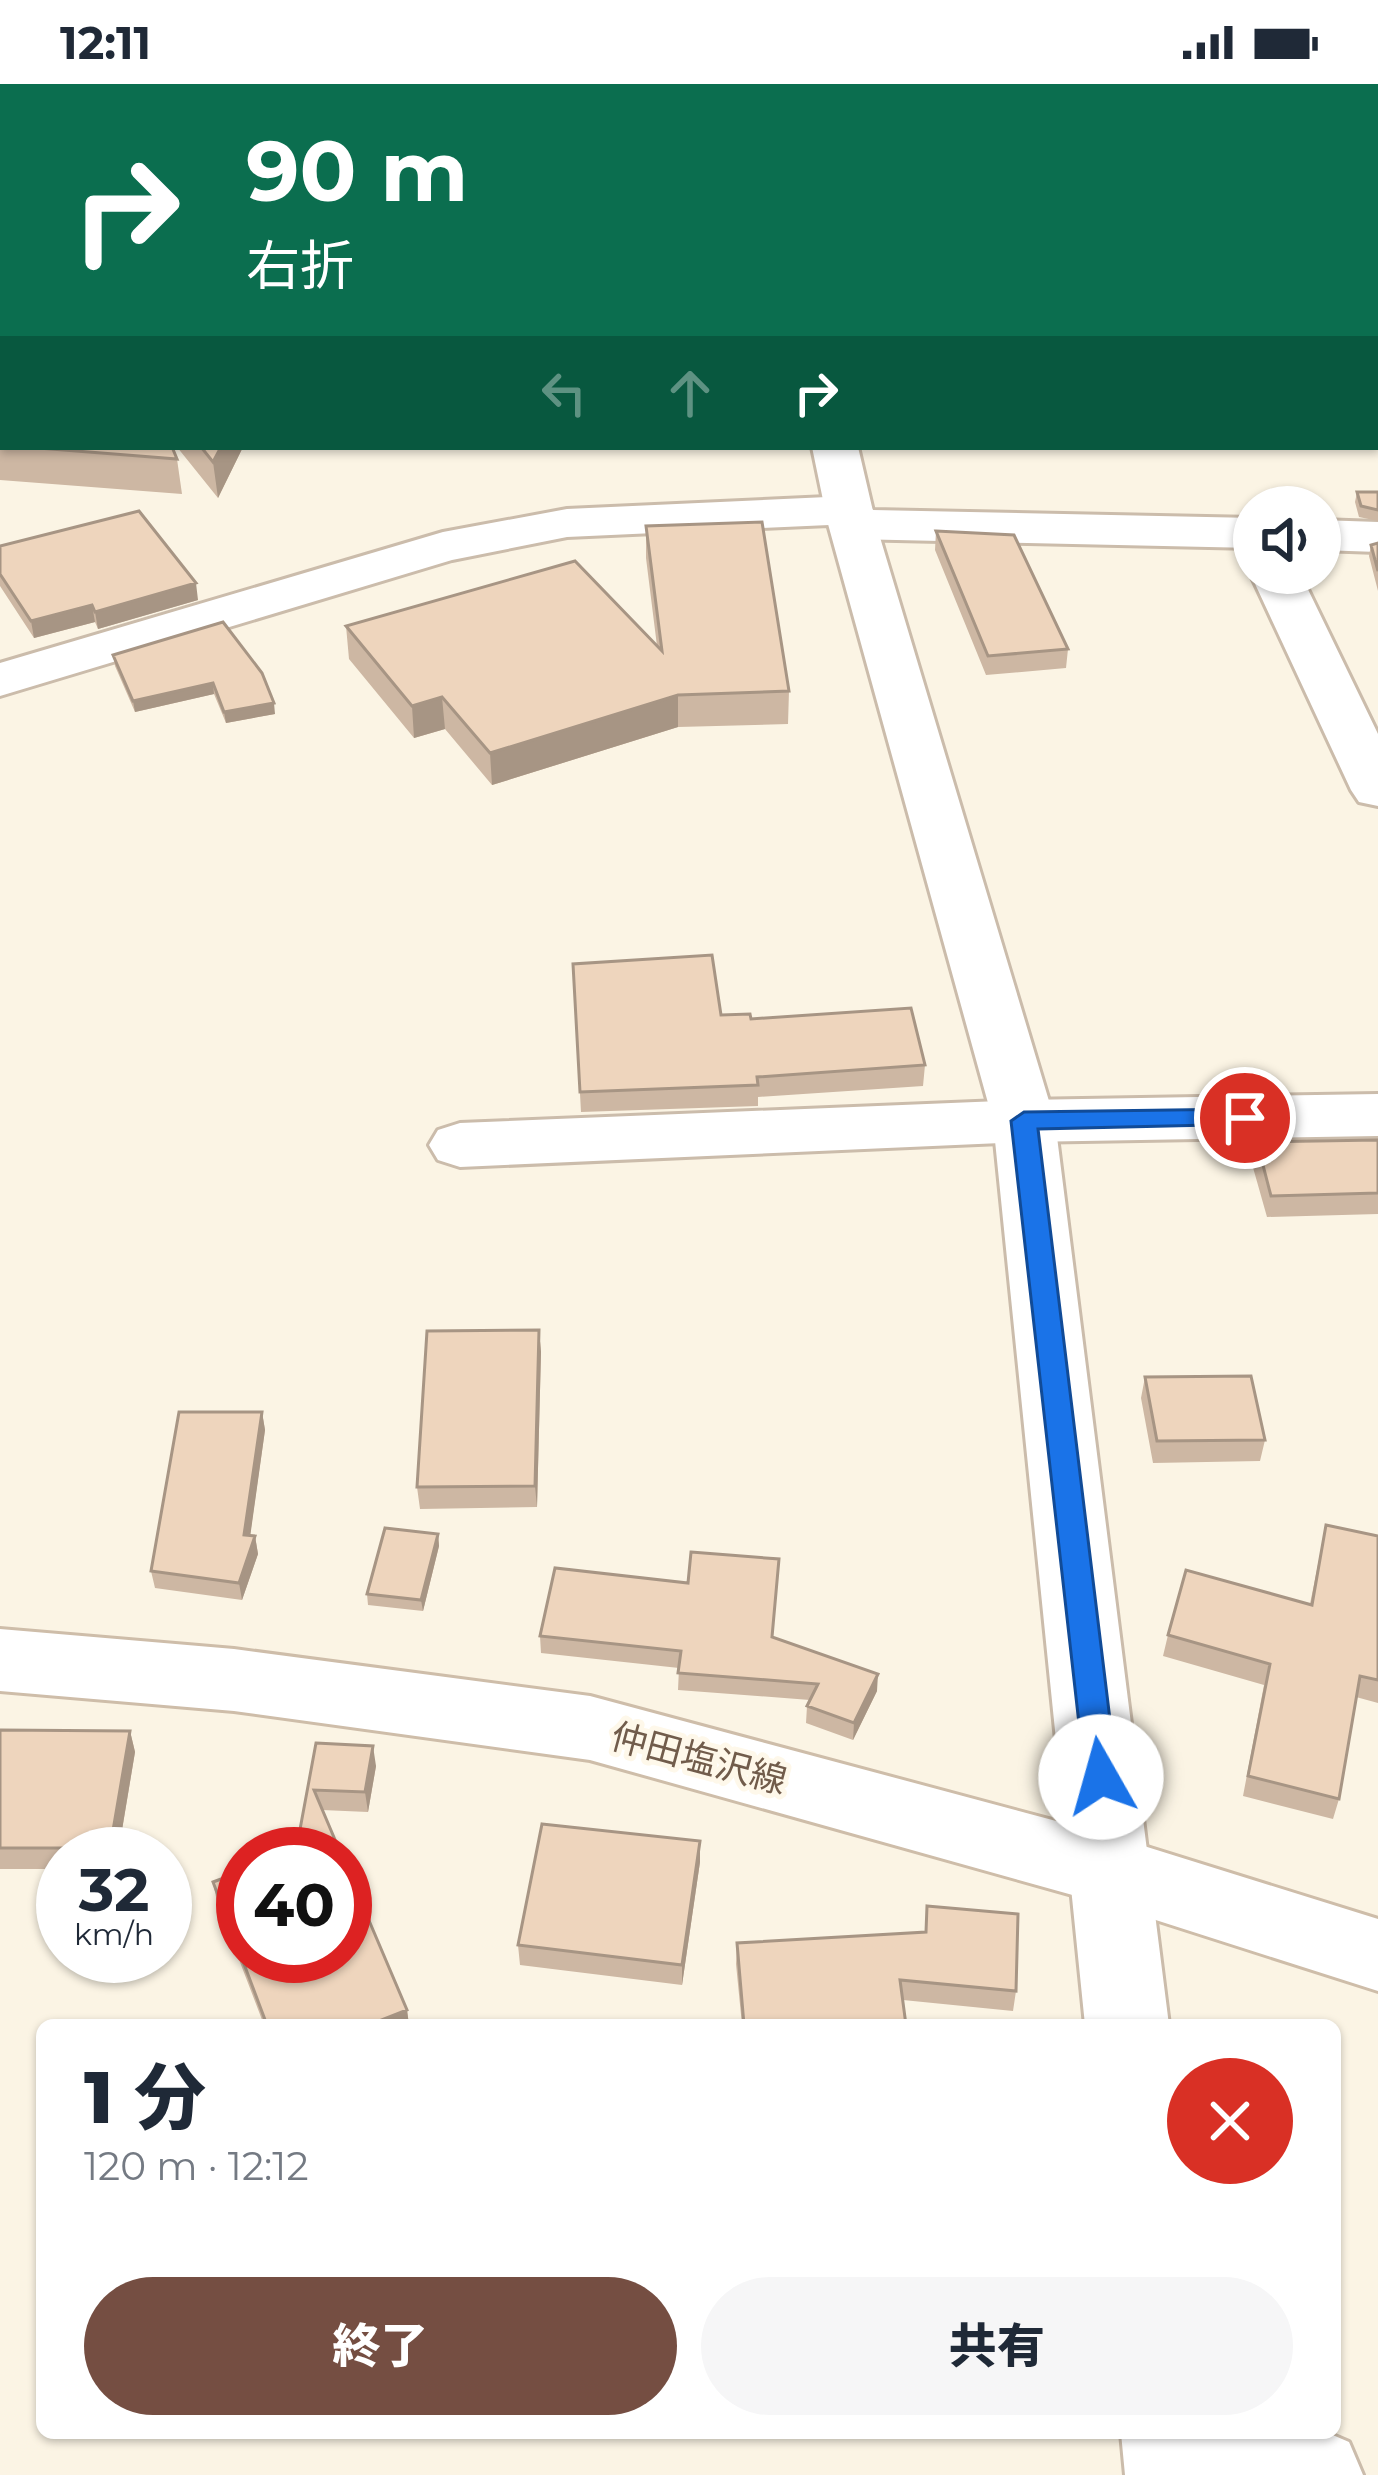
<!DOCTYPE html>
<html lang="ja">
<head>
<meta charset="utf-8">
<style>
  :root { --surface:#fff; --page:#f6f6f7; --text:#1f2937; --muted:#747a83; --accent:#754e42 }
  body { margin:0; font-family:Montserrat,"Noto Sans JP",sans-serif; background:var(--page); color:var(--text); height:100vh; display:flex; flex-direction:column; font-size:45px; white-space:nowrap }
  * { box-sizing:border-box; margin:0 }
  p { font-size:39px; color:var(--muted) }
  .icon { flex:none; width:66px; height:66px; fill:none; stroke:currentColor; stroke-width:2; stroke-linecap:round; stroke-linejoin:round }
  .map { position:relative; flex:1; overflow:hidden }
  .side { position:absolute; left:36px; top:1935px; width:1305px; height:420px; display:flex; flex-direction:column; background:var(--surface); border-radius:18px; box-shadow:0 3px 9px #0004 }
  .side>* { flex:none }
  .guide { position:absolute; left:0px; top:0px; width:1380px; height:366px; box-shadow:0 3px 9px #0004; background:#0b6e4f; color:#fff; overflow:hidden }
  .buttons { position:absolute; left:1233px; top:402px; display:grid; gap:24px }
  .buttons a { display:grid; place-items:center; width:108px; height:108px; border-radius:50%; background:var(--surface); box-shadow:0 3px 9px #0004; font-size:60px }
  .speed { position:absolute; left:36px; top:1743px; display:flex; gap:24px; font-size:60px; font-weight:700; text-align:center }
  .speed>* { display:grid; place-content:center; width:156px; height:156px; border-radius:50%; background:var(--surface); box-shadow:0 3px 9px #0004; line-height:1 }
  .speed small { font-size:30px; font-weight:400 }
  .speed .limit { border:18px solid #d22; background:#fff; color:#111 }
  .pin { position:absolute; display:grid; place-items:center; width:102px; height:102px; color:#fff; margin:-51px; border:6px solid #fff; border-radius:50%; box-shadow:0 3px 12px #0007 }
  .me { position:absolute; width:132px; margin:-66px; rotate:353deg; stroke-linejoin:round; filter:drop-shadow(0 0 9px #0008) }
  .turn { display:flex; align-items:center; gap:42px; height:252px; padding:0 48px; font-size:54px }
  .turn .icon { width:156px; height:156px; stroke-width:2.5 }
  .turn b { display:block; font-size:84px; line-height:102px }
  .lanes { display:flex; align-items:center; height:114px; padding:0 48px; background:#0003; justify-content:center; gap:60px; direction:ltr }
  .lanes .off { opacity:.35 }
  .round { display:grid; place-items:center; flex:none; width:126px; height:126px; border-radius:63px; background:var(--page) }
  .headline { display:flex; align-items:center; justify-content:space-between; height:204px; padding:0 48px }
  h1 { font-size:72px; font-weight:800; line-height:90px }
  .cta { display:flex; gap:24px; margin-top:auto; padding:24px 48px }
  .cta a { flex:1; height:138px; border-radius:72px; background:var(--accent); color:#fff; font-size:48px; font-weight:800; line-height:138px; text-align:center }
  .cta a+a { background:var(--page); color:var(--text) }
  .status { display:flex; justify-content:space-between; align-items:center; height:84px; padding:0 60px; background:var(--surface); direction:ltr }
  .status svg { height:33px; fill:currentColor }
  .map>svg:first-child { display:block }
  .lines { fill:none; stroke-linecap:round; stroke-linejoin:round }
  .minor-casing { stroke:#cbbcab; stroke-width:6 }
  .tertiary-casing { stroke:#cbbcab; stroke-width:6 }
  .secondary-casing { stroke:#cebda9; stroke-width:6 }
  .trunk-casing { stroke:#dad5d0; stroke-width:6 }
  .path { stroke:#d3b8a1; stroke-width:4.5; stroke-dasharray:1.5 6; stroke-linecap:butt }
  .minor { fill:#fff; fill-rule:evenodd }
  .tertiary { fill:#fff; fill-rule:evenodd }
  .secondary { fill:#fff; fill-rule:evenodd }
  .trunk { fill:#f4cc9f; fill-rule:evenodd }
  .wall { fill:#cdb7a3 }
  .shaded-wall { fill:#a79584 }
  .building { fill:#eed5bd; stroke:#a79584; stroke-width:3 }
  .route { fill:#1a73e8; stroke:#114b97; stroke-width:3 }
  .labels { text-anchor:middle; stroke-width:10; stroke-linejoin:round; paint-order:stroke }
  .street-label { font-size:36px; fill:#715c4b; stroke:#fef8ea }
</style>
</head>
<body>
<div class="status"><b>12:11</b><svg viewBox="0 0 49 12"><path d="M0 12V9h3v3zM5 12V6h3v6zM10 12V3h3v9zM15 12V0h3v12zM26 1h20v11H26zM47 4h2v5h-2z"/></svg></div>
<div class="map">
<svg width="1378" height="2391" viewBox="0 0 1378 2391">
  <rect width="100%" height="100%" fill="#fbf4e4"/>
  <g class="lines">
    <defs>
      <path id="minor" d="M849 412 866 416 873 426 1254 434V464L852 455 835 450 829 441 567 453 452 476 0 612V579L443 448 567 425Z
        M1320 436 1378 438V468L1320 466Z
        M1254 484V489H1300L1378 650V722L1359 718 1351 706 1250 489Z
        M1378 1010V1052L1024 1058 460 1083 438 1076 429 1061 438 1046 460 1039 1024 1016Z
        M1158 2349H1328L1349 2358 1363 2391H1193L1171 2382Z"/>
      <path id="tertiary" d="M812 363H858L876 440 1055 1037 1169 1941H1085L993 1037 828 440Z
        M1121 2349H1213L1219 2391H1125Z"/>
      <path id="secondary" d="M0 1545 234 1565 590 1612 1112 1752 1378 1835V1907L1112 1822 590 1676 234 1627 0 1607Z"/>
      <path id="trunk" d="M0 177H3V203H0Z
        M1377 262H1378V288H1377Z"/>
    </defs>
    <use href="#minor" class="minor-casing"/>
    <use href="#tertiary" class="tertiary-casing"/>
    <use href="#secondary" class="secondary-casing"/>
    <use href="#trunk" class="trunk-casing"/>
    <path class="path" d="M295 3 330 0"/>
    <use href="#minor" class="minor"/>
    <use href="#tertiary" class="tertiary"/>
    <use href="#secondary" class="secondary"/>
    <use href="#trunk" class="trunk"/>
  </g>
  <path class="wall" d="M0 196H3V363H172L177 375 182 410 0 396Z
    M177 363H243L218 414Z
    M1357 408H1378V437L1359 433 1355 418Z
    M646 442 789 607 788 640 678 643 492 701 445 645 414 654 349 575 346 542 657 562 646 474Z
    M936 447 1068 565 1066 584 986 591 935 466Z
    M1378 459V507L1369 472 1371 461Z
    M0 462 198 516 98 545 95 538 34 554 0 502Z
    M223 538 275 630 226 639 214 610 135 628 115 582 113 571Z
    M573 880 721 931 751 935 925 981 923 1002 758 1013V1022L581 1028Z
    M1378 1056V1130L1267 1133 1252 1080 1257 1058Z
    M539 1246 541 1268 537 1423 420 1425 417 1403Z
    M1145 1293 1265 1356 1260 1377 1153 1379 1141 1314Z
    M262 1328 265 1346 250 1451 255 1452 258 1470 242 1516 155 1504 151 1487Z
    M1326 1441 1378 1452V1619L1356 1613 1339 1715 1333 1735 1243 1712 1264 1601 1163 1572 1168 1551 1310 1520Z
    M438 1450 439 1462 423 1527 368 1521 367 1510Z
    M540 1552 773 1553 877 1607 853 1656 806 1639 807 1622 810 1616 678 1606 679 1584 541 1569Z
    M0 1646 130 1647 135 1668 118 1770H63V1785H0Z
    M316 1659 376 1682 368 1728 322 1726 296 1767Z
    M700 1778 682 1901 520 1881 518 1861Z
    M213 1798 407 1926 409 1941H264L217 1818Z
    M927 1822 1016 1907 1013 1927 903 1916 906 1941H742L736 1880 737 1859 925 1849Z"/>
  <path class="shaded-wall" d="M221 363H243L218 414 213 378Z
    M196 499 198 516 98 545 95 528Z
    M92 521 95 538 34 554 31 537Z
    M213 599 214 610 135 628 133 617Z
    M678 611V643L492 701 490 669Z
    M442 613 445 645 414 654 412 622Z
    M274 619 275 630 226 639 224 628Z
    M539 1246 541 1268 537 1423 535 1402Z
    M262 1328 265 1346 248 1468 244 1451Z
    M438 1450 439 1462 423 1527 421 1516Z
    M255 1452 258 1470 242 1516 239 1499Z
    M878 1590 877 1607 853 1656 854 1639Z
    M130 1647 135 1668 118 1770H111L110 1764Z
    M373 1662 376 1682 368 1728 365 1708Z
    M700 1757V1778L682 1901V1881Z
    M407 1926 409 1941H369Z"/>
  <path class="building" d="M340 0H926L928 3H341Z
    M0 196H3V361H0Z
    M26 363H172L177 375Z
    M201 363H221L213 378Z
    M1357 408H1378V426L1361 422Z
    M139 427 196 499 95 528 92 521 31 537 0 490V462Z
    M762 438 789 607 678 611 490 669 442 613 412 622 346 542 575 477 662 567 646 442Z
    M936 447 1014 451 1068 565 988 572Z
    M1378 459V487L1371 461Z
    M223 538 262 589 274 619 224 628 213 599 133 617 113 571Z
    M712 871 721 931 750 930 751 935 911 924 925 981 757 993 758 1001 580 1008 573 880Z
    M1378 1056V1109L1271 1112 1257 1058Z
    M539 1246 535 1402 417 1403 427 1247Z
    M1251 1292 1265 1356 1157 1357 1145 1293Z
    M179 1328H262L244 1451 255 1452 239 1499 151 1487Z
    M1326 1441 1378 1452V1596L1360 1592 1339 1715 1248 1692 1270 1580 1168 1551 1186 1486 1312 1521Z
    M385 1444 438 1450 421 1516 367 1510Z
    M691 1468 779 1475 772 1553 878 1590 854 1639 807 1622 818 1600 678 1589 681 1567 540 1552 555 1484 688 1499Z
    M0 1646 130 1647 110 1764H0Z
    M316 1659 373 1662 365 1708 314 1706 341 1770H288L296 1767Z
    M542 1740 700 1757 682 1881 518 1861Z
    M345 1780 407 1926 369 1941H267L213 1798 243 1787V1872H345Z
    M927 1822 1018 1830 1016 1907 900 1896 906 1941H744L737 1859 926 1848Z"/>
  <path class="route" d="M1245 1025 1254 1027 1258 1034 1254 1040 1038 1045 1117 1693 1113 1703 1101 1707 1090 1703 1085 1693 1011 1037 1024 1028Z"/>
  <g class="labels">
    <g class="street-label">
      <text transform="translate(699 1674) rotate(15)" y="13">仲田塩沢線</text>
    </g>
  </g>
</svg>
<div class="buttons">
<a><svg class="icon" aria-label="sound" viewBox="0 0 24 24"><path d="M4 9h4l5-4v14l-5-4H4zM17 9q2 3 0 6"/></svg></a>
</div>
<div class="speed"><div>32<small>km/h</small></div><div class="limit">40</div></div>
<div class="pin" style="left:1245px;top:1034px;background:#d93025"><svg class="icon" aria-label="arrive" viewBox="0 0 24 24"><path d="M6 21V4h12l-3 4 3 4H6"/></svg></div>
<svg class="me" style="left:1101px;top:1693px" viewBox="-20 -20 40 40"><circle r="19" fill="#fff"/><path d="M0-13L10 11 0 6-10 11z" fill="#1a73e8"/></svg>
<div class="guide">
<div class="turn"><svg class="icon" aria-label="right" viewBox="0 0 24 24"><path d="M7 20v-9h11M14 6l5 5-5 5"/></svg><div><b>90 m</b>右折</div></div>
<div class="lanes"><svg class="icon off" aria-label="left" viewBox="0 0 24 24"><path d="M17 20v-9H6M10 6l-5 5 5 5"/></svg><svg class="icon off" aria-label="ahead" viewBox="0 0 24 24"><path d="M12 20V5M6 11l6-6 6 6"/></svg><svg class="icon" aria-label="right" viewBox="0 0 24 24"><path d="M7 20v-9h11M14 6l5 5-5 5"/></svg></div>
</div>
<section class="side">
<div class="headline"><div><h1>1 分</h1><p>120 m · 12:12</p></div><a class="round" style="background:#d93025;color:#fff"><svg class="icon" aria-label="close" viewBox="0 0 24 24"><path d="M6 6l12 12M18 6L6 18"/></svg></a></div>
<div class="cta"><a>終了</a><a>共有</a></div>
</section>
</div>
</body>
</html>
